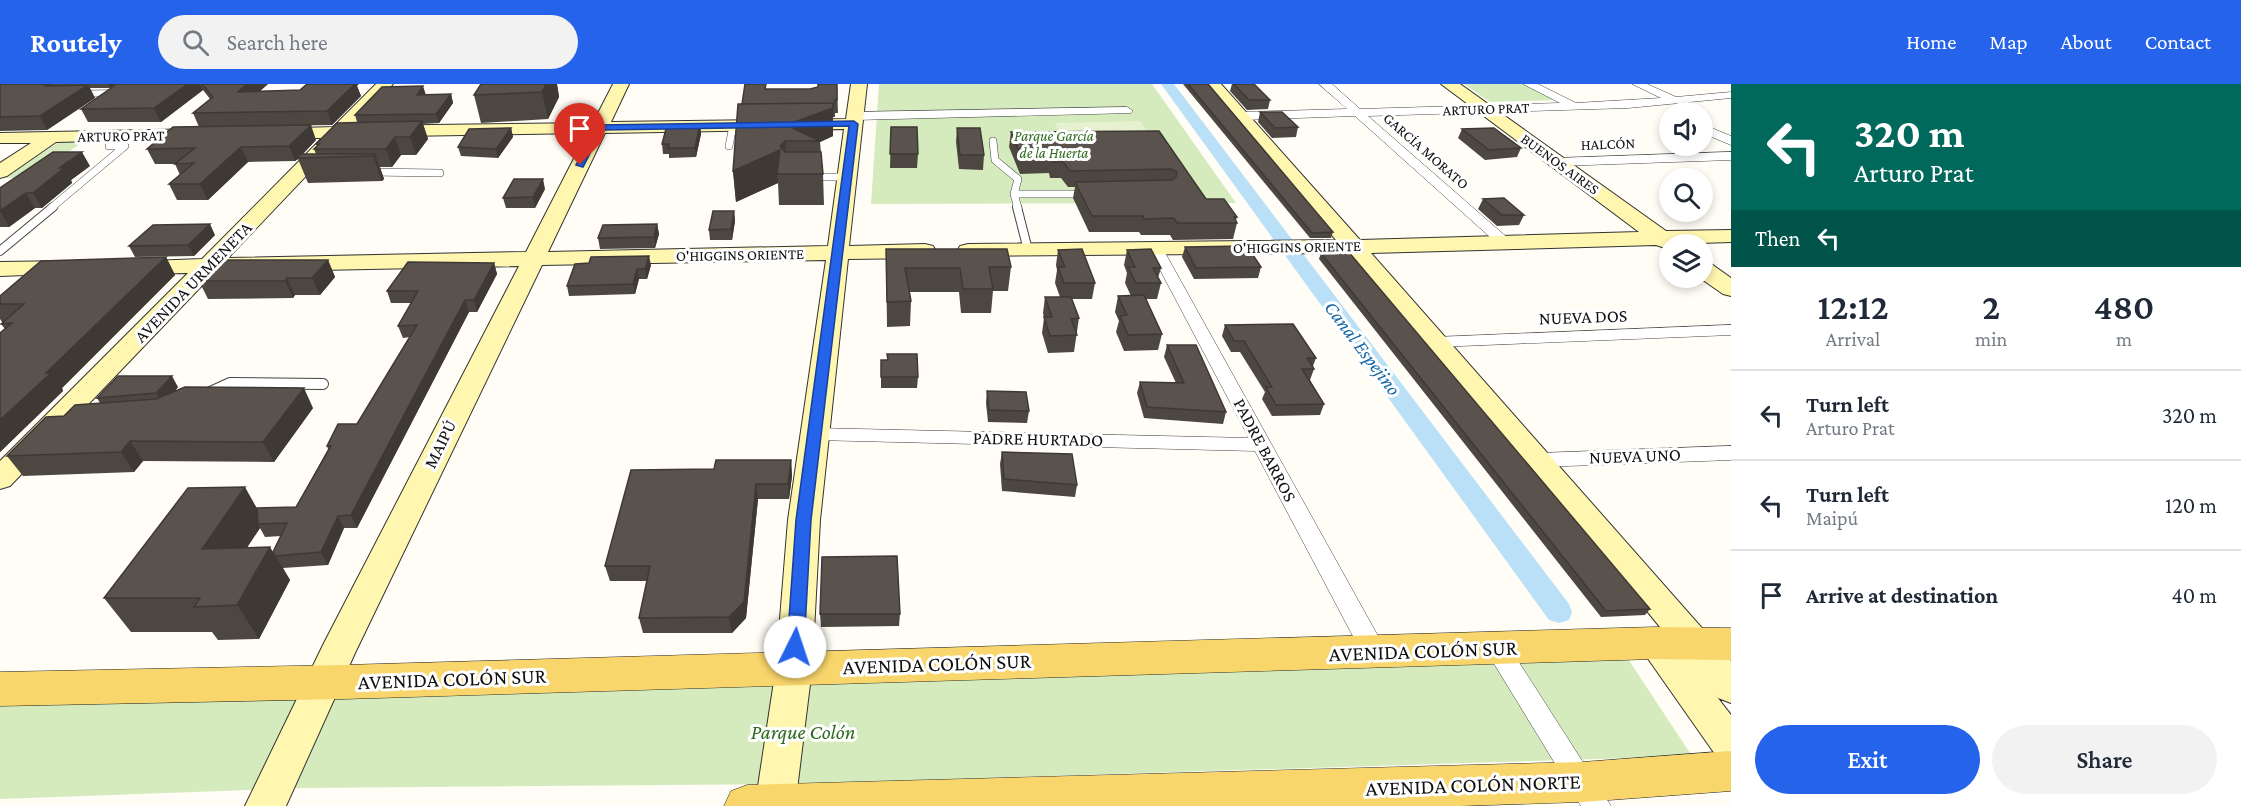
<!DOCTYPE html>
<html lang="en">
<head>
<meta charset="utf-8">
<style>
  :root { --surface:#fff; --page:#f2f2f3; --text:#1f2937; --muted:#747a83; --line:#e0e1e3; --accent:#2563eb }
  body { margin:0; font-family:"Crimson Pro",serif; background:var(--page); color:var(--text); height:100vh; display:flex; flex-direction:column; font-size:22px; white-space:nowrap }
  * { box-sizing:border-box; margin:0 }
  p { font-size:20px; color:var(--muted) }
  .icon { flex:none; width:33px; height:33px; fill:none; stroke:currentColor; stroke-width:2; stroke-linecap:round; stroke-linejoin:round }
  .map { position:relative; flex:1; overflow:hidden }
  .panel { display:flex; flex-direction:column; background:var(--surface); width:510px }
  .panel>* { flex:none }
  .guide { background:#00695c; color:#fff; overflow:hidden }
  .buttons { position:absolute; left:1659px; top:18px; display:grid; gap:12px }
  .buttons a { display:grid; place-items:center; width:54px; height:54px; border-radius:50%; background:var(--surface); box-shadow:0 3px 9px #0003; font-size:30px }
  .pin { position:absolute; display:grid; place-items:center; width:51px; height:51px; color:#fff; margin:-62px -26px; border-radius:50% 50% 50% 0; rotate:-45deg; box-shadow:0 0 6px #0007 }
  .pin .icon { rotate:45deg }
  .me { position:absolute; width:66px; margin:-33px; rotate:4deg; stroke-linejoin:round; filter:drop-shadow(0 0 4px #0008) }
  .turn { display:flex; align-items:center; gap:21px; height:126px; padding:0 24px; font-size:27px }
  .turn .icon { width:78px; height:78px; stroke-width:2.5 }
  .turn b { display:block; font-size:42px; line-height:51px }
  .then { display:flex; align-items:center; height:57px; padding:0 24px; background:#0003; gap:12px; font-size:22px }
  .eta { display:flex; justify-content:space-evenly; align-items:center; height:102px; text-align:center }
  .eta b { font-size:36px; font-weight:600; line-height:42px }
  .cta { display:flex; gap:12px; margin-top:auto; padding:12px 24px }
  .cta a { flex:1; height:69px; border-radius:36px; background:var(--accent); color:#fff; font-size:24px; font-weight:600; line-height:69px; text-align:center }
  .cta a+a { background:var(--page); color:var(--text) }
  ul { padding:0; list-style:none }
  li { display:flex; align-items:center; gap:18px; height:90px; padding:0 24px; border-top:2px solid var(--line) }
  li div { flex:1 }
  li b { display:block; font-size:22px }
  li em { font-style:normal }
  header { display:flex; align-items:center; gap:36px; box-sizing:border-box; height:84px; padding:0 30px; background:var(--accent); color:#fff }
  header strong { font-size:28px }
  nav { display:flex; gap:33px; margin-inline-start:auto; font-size:21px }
  .search { width:420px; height:54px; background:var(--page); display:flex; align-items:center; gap:15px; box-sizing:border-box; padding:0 21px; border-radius:33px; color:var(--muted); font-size:22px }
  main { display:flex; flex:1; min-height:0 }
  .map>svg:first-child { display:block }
  .green { fill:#d5ebbd }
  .pitch { fill:#e6f2cf }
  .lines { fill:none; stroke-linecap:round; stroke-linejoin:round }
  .canal { fill:#b9e0f7; fill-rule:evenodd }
  .lane-far2-casing { stroke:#444; stroke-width:8 }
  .lane-far1-casing { stroke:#444; stroke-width:10 }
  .lane-casing { stroke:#444; stroke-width:12 }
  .street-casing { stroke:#444; stroke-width:1 }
  .secondary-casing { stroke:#333; stroke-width:2 }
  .primary-casing { stroke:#222; stroke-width:1 }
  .lane-far2 { stroke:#fff; stroke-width:7 }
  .lane-far1 { stroke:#fff; stroke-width:8 }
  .lane { stroke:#fff; stroke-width:10 }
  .street { fill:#fff; fill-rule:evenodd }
  .secondary { fill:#fff6b0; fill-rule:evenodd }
  .primary { fill:#f9d66b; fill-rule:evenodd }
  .wall { fill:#4d4742; fill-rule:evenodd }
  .shaded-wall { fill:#3f3936 }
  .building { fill:#5a524d; stroke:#3f3936; stroke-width:1.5 }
  .route { fill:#2563eb; stroke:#184099; stroke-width:1.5 }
  .labels { text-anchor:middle; stroke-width:6; stroke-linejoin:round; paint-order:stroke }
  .far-street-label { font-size:15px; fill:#111; stroke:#fff }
  .far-park-label { font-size:15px; font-style:italic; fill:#2f6b1f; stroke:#fff }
  .street-label { font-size:18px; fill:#111; stroke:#fff }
  .water-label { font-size:20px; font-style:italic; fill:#1768a6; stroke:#fff }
  .near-street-label { font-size:21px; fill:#111; stroke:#fff }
  .near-park-label { font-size:21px; font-style:italic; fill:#2f6b1f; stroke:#fff }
</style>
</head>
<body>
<header>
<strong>Routely</strong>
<div class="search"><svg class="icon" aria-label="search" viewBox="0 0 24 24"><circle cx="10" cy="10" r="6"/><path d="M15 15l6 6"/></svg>Search here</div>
<nav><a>Home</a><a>Map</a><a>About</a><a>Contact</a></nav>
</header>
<main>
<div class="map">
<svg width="1731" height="722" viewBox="0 0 1731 722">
  <rect width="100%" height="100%" fill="#fffdf5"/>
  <path class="green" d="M879 0H1152L1236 119 871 120Z
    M1464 0H1524L1557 16 1490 18Z
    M59 58H83L54 78 37 94H5Z
    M1628 575 1692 672 793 700 303 704 0 715V617Z"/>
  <path class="pitch" d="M1140 37 1156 62 1067 64 1055 39Z"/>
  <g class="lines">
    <path class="canal" d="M1161 0H1174L1569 520 1572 528 1569 536 1559 539 1549 536Z"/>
    <defs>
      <path id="lane-far2" d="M993 57 995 76 1018 95 1014 110
        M729 62 733 42
        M369 88 440 89
        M809 93H847
        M51 124 125 62H109L123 52
        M1018 124 1014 110H1087"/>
      <path id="lane-far1" d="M1017 123 1028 166
        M0 167 53 123"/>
      <path id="lane" d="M206 310 230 299 323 300"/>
      <path id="street" d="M1319 0H1332L1360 25 1560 19 1523 0H1538L1576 19 1661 14 1632 0H1647L1676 13 1731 8V14L1628 24 1368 32 1510 156 1512 159 1505 163 1500 162 1355 32 1241 36 1235 32 1241 28 1347 25Z
        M118 6 122 7V11L67 13 61 10 67 7Z
        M1127 23 1133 27 1131 29 855 36 849 32 855 28Z
        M1702 40 1731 52V61L1702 49Z
        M1731 68V76L1558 82 1552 78 1558 74Z
        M1156 161 1163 165 1383 561 1386 568 1383 575 1374 578 1365 575 1255 367 815 356 808 354 805 350 808 346 815 344 1249 354 1149 165Z
        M1731 241V251L1437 263 1428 258 1437 253Z
        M1731 362V376L1540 383 1533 381 1530 376 1533 371 1540 369Z
        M1497 555 1506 558 1611 722H1581L1485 565 1488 558Z"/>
      <path id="secondary" d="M376 0H393L354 42 593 39 613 0H629L611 38 846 35 851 0H867L849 162 925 160 933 162 936 167 933 172 925 174 848 175 820 436 812 584 795 722H755L776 584 788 436 826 176 542 181 355 569 286 722H245L324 559 519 182 215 188 10 402 0 405V377L188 189 131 190 123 188 120 183 123 178 202 175 322 54H275L269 53 266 49 269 45 333 43ZM844 45 828 162 548 168 605 49ZM587 49 526 168 228 174 343 53Z
        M1204 0H1221L1360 156 1639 148 1441 0H1460L1666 147 1731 146V158L1670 160 1668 165 1656 161 1371 169 1731 577V619L1718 614 1714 609 1731 631V678L1717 673 1637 559 1643 549 1655 545 1664 548 1530 383 1347 169 960 172 957 167 960 162 968 160 1336 156Z
        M202 45 211 50 208 54 56 58 7 92 0 94V79L31 59H0V49Z
        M70 177 78 179 81 184 78 189 0 192V178Z
        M1702 177 1710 179 1731 194V212L1723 210 1700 194Z"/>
      <path id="primary" d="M1655 543 1731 544V576L1655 575 344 615 0 622V588L344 581Z
        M1731 667V707L1582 718 1459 722H724L731 707 747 701 1582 678Z"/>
    </defs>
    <use href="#lane-far2" class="lane-far2-casing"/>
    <use href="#lane-far1" class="lane-far1-casing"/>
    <use href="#lane" class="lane-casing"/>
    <use href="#street" class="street-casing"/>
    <use href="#secondary" class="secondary-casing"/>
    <use href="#primary" class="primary-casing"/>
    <use href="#lane-far2" class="lane-far2"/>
    <use href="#lane-far1" class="lane-far1"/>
    <use href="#lane" class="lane"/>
    <use href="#street" class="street"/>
    <use href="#secondary" class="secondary"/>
    <use href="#primary" class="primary"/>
  </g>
  <path class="wall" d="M0 0H116L110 4H90L95 14 47 46 0 47Z
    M117 0H268L260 7 300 6 357 2 361 12 332 41 199 43 193 29 210 15 203 6 161 38H88L81 25Z
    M481 0H557L559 13 548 35 481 39 474 11Z
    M837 0 838 29H835V33H833V52L820 58 823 90 824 121H779L778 99 736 118 733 87 742 20 767 5H810Z
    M1183 0H1208L1333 148 1331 154H1310Z
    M1232 0H1254L1270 16 1268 25 1247 26 1230 7Z
    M451 10 453 19 439 39 423 40 428 55 416 71H401L392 83H380L384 95 382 97 308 99 298 75 295 77 248 78 208 116H177L169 100 180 91 175 80H155L147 65 316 56 303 70H316L314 65 317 62 316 60 357 38 355 31 426 11Z
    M1260 28 1298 43 1296 53 1272 54 1258 38Z
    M700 40 701 50 696 73 669 74V70H663L662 60Z
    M891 43 918 70 917 84H890Z
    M511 44 513 53 498 74 461 72 458 63Z
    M957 44 984 71 983 86 959 85 956 58Z
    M1462 45 1521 64 1517 73 1485 76 1458 54Z
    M1159 47 1206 115 1237 133 1236 136 1237 139 1233 155 1173 156 1170 151H1141L1139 148H1089L1073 114 1075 103H1068L1061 94H1050L1049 89 1020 90 1009 63 1011 48Z
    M90 82 71 96 72 99 42 124H35L9 143H0V104Z
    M545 105 535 124H506L503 114Z
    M1483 115 1524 131 1519 141 1497 142 1478 125Z
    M734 127 735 137 732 156H710L709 146Z
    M657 140 659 150 655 164 600 165 598 154Z
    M215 151 194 172 135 173 129 162Z
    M1185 163 1261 183 1258 194 1194 195 1182 173Z
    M886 165 1011 183 1008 207H993L991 229H961L959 208H909L911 217 910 242 887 243Z
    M1058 166 1095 199 1092 215H1072L1079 234 1074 268 1048 269 1042 249 1044 234 1043 229 1045 213H1060L1055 199 1057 186 1056 181Z
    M1127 166 1161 184 1158 194 1161 199 1157 215H1146L1162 250 1158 266 1124 267 1116 248 1119 237 1115 228 1118 212H1131L1125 199 1127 189 1124 181Z
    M1326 166 1650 525 1645 531 1601 533 1319 175 1321 169H1325Z
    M166 173 175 191 62 304 63 307 0 368V249L5 245 1 240 4 238H2L0 235V212Z
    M328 176 335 193 320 211H295L293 214 208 215 199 197Z
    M494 179 497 190 477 228H469L357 444H344L328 481 283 484 290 496 259 555 218 556 212 548H131L104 514 257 425 296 423 328 365 327 362 357 340 410 253 403 254 398 242 411 219H391L387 207ZM260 444 265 453 281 452 273 468 247 463Z
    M651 181 647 195H639L635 210 569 212 567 202Z
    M1225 241 1316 274 1313 282 1314 285 1310 296 1324 320 1320 331 1272 332 1262 315 1265 308 1240 268H1231L1222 252Z
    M1167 261 1226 328 1223 340 1144 334 1137 309 1140 298 1176 299 1164 273Z
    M881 276 918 293 917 304H881Z
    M178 303 175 307 313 324 274 378 143 377 134 388 23 392 7 372 64 332 100 319 97 314Z
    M987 307 1029 327 1027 339 988 338 986 319Z
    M1002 368 1077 401 1075 413 1002 407 1000 380Z
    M791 376 792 392 789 415H758L746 534 732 549H643L639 534 647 497H610L605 482 714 385Z
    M820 530H900L899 542 821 543Z"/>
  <path class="shaded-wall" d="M40 0H51L54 5Z
    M108 0H116L110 4Z
    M188 0H200L203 6 161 38 154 24Z
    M247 0H268L244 21 238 8Z
    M342 0H359L357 2 361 12 332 41 327 27Z
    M546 0H557L559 13 548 35 542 8Z
    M88 1 95 14 47 46 40 32Z
    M423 2 426 11H417Z
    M451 10 453 19 439 39 436 30Z
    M833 19V52L820 58 786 41Z
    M422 37 428 55 416 71 410 53Z
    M700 40 701 50 696 73 695 64Z
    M311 41 316 56 299 74H297L298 75 295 77 289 62Z
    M511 44 513 53 498 74 496 65Z
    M395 53 401 71 392 83 386 65Z
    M785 57 787 87 777 90 778 99 736 118 733 87 780 62Z
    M241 63 248 78 208 116 200 100Z
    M82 68 90 82 71 96 72 99 42 124 33 109 59 84Z
    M375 70 384 95 382 97 373 72Z
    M543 95 545 105 535 124 533 113Z
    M26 109 35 124 9 143 0 127Z
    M734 127 735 137 732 156 731 145Z
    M210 140 215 151 194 172 188 161Z
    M657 140 659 150 655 164 654 153Z
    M649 172 651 181 647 195 645 185Z
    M166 173 175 191 62 304 63 307 0 368V336L46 289Z
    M328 176 335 193 320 211 312 194Z
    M494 179 497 190 477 228 474 216Z
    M637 185 639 195 635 210 633 200Z
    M287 194 295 211 293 214 285 197Z
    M465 216 469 228 357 444 351 431Z
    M172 292 178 303 163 321 156 309Z
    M304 304 313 324 274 378 263 358Z
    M130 357 143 377 134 388 121 368Z
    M791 376 792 392 789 415 788 400Z
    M756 400 758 415 746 534 732 549 729 533Z
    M245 403 264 437 258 440 260 444 224 499 202 465Z
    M338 432 344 444 328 481 321 468Z
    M270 463 290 496 259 555 237 521Z"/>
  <path class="building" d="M0 0H42L47 2 88 1 40 32 0 33Z
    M117 0H188L154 24 81 25Z
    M202 0H247L238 8 300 6 307 0H355L327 27 193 29 213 13Z
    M481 0H546L542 8 474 11Z
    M745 0H766L765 5H810L818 3V0H837V16H835L834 19 742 20Z
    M1188 0H1208L1333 148 1312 149Z
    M1234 0H1254L1270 16H1249Z
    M423 2 417 11 451 10 436 30 355 31 382 3Z
    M833 19V24L786 41 820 57H785L780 62 785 68H821L823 90H777L780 66 733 87 738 20Z
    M1260 28H1282L1298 43 1275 44Z
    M422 37 410 53H395L386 65H314L319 60H316L337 39Z
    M700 40 695 64H668L669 60H662L667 41Z
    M311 41 289 62 241 63 200 100H169L194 79 175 80 195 64 147 65 173 43Z
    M891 43H917L918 70H890Z
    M511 44 496 65 458 63 469 45Z
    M957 44H980L984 71H960Z
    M1494 44 1521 64 1489 66 1462 45Z
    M1159 47 1206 115H1224L1237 133H1234L1237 139H1177L1174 134 1144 135 1143 132H1092L1075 98 1172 96 1176 93 1177 88 1171 85 1070 87 1063 78H1052L1051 74H1022L1011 48Z
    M53 68H82L59 84H64L33 109H26L0 127V104Z
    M301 70H375L373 72 297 74Z
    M514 95H543L533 113 503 114Z
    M1504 114 1524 131H1502L1483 115Z
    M713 127H734L731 145 709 146Z
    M210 140 188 161 129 162 153 141Z
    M657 140 654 153 598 154 603 141Z
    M1247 162 1261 183 1196 184 1185 163Z
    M886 165H1007L1011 183H989L993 205H963L960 184H905L911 217 887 218Z
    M1082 165 1095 199H1064L1058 183H1065L1058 166Z
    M1151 165 1161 184H1153L1161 199H1136L1128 183H1135L1127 166Z
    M1326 166H1347L1650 525 1606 527 1321 169H1328Z
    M649 172 645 185H637L633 200 567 202 575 180 589 179 591 173Z
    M166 173 46 289H51L0 336V249L12 239 1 240 24 220H0V212L41 177Z
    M219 176H328L312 194H287L285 197H199Z
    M408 178 494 179 474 216H465L351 431 338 432 321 468 275 472 273 468 287 439 258 440 257 424 296 423 331 362H327L338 340H357L417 241 398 242 418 207H387Z
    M1144 211 1162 250 1128 251 1120 232 1127 231 1118 212Z
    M1045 213H1071L1079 234 1071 235 1077 251 1050 252 1044 233H1052Z
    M1293 240 1316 274H1307L1314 285H1302L1324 320 1276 321 1266 303H1272L1244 257H1234L1225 241Z
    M1167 261H1196L1226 328 1147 323 1140 298 1184 299Z
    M887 270H917L918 293H881V276H888Z
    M118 292H172L156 309 97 314Z
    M185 303 304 304 263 358 130 357 121 368 7 372 46 333 64 332 75 321 156 315Z
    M987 307 1026 308 1029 327 989 326Z
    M1002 368 1072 370 1077 401 1004 395Z
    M716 376H791L788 400H756L744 518 729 533 639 534 650 482H605L631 386 714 385Z
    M245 403 202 465 270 463 237 521 194 523 200 514H104L188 404Z
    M897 472 900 530H820L822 473Z"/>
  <path class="route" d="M854 37 858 40 811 436 804 563 801 568H789L787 563 796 436 849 42 602 46 583 83 576 81 595 44 599 41Z"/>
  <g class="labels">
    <g class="far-street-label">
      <text transform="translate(1486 25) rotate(-2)" y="5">ARTURO PRAT</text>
      <text transform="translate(121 52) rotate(-1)" y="5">ARTURO PRAT</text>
      <text transform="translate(1608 60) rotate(-2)" y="5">HALCÓN</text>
      <text transform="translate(1426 67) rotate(41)" y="5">GARCÍA MORATO</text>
      <text transform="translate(1560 80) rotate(36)" y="5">BUENOS AIRES</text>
      <text transform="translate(1297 163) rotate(-1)" y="5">O'HIGGINS ORIENTE</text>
      <text transform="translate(740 171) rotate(-1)" y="5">O'HIGGINS ORIENTE</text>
    </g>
    <g class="far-park-label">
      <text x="1054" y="57">Parque García<tspan x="1054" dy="17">de la Huerta</tspan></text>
    </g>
    <g class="street-label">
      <text transform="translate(193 198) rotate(-46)" y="6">AVENIDA URMENETA</text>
      <text transform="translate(1583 233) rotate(-2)" y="6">NUEVA DOS</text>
      <text transform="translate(1038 355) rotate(1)" y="6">PADRE HURTADO</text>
      <text transform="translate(440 360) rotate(-64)" y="6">MAIPÚ</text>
      <text transform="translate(1265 366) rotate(62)" y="6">PADRE BARROS</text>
      <text transform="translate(1635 372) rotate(-2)" y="6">NUEVA UNO</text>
    </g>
    <g class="water-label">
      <text transform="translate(1363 264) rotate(53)" y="7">Canal Espejino</text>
    </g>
    <g class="near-street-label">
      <text transform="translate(1423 567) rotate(-2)" y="7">AVENIDA COLÓN SUR</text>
      <text transform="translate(937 580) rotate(-2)" y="7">AVENIDA COLÓN SUR</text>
      <text transform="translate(452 595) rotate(-2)" y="7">AVENIDA COLÓN SUR</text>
      <text transform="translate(1473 701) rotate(-2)" y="7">AVENIDA COLÓN NORTE</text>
    </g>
    <g class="near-park-label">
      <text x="803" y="655">Parque Colón</text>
    </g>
  </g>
</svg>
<div class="buttons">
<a><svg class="icon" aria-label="sound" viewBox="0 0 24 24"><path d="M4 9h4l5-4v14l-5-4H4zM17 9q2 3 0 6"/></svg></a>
<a><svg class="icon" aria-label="search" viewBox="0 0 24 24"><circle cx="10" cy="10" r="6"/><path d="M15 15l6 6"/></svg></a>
<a><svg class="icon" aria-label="layers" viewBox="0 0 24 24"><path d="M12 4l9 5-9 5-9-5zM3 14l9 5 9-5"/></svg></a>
</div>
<div class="pin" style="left:580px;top:81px;background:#d93025"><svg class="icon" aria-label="arrive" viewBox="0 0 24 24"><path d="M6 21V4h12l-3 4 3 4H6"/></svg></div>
<svg class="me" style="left:795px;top:563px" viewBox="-20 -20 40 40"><circle r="19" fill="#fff"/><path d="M0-13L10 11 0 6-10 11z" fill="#2563eb"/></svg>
</div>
<section class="panel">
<div class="guide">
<div class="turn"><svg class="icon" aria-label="left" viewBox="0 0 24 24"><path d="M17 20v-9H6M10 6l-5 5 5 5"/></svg><div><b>320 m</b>Arturo Prat</div></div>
<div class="then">Then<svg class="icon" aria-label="left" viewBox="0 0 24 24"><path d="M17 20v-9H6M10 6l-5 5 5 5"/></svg></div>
</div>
<div class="eta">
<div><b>12:12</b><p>Arrival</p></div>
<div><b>2</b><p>min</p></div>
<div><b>480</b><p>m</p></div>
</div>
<ul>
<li><svg class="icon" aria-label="left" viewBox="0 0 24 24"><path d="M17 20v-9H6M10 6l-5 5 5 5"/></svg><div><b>Turn left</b><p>Arturo Prat</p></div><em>320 m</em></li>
<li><svg class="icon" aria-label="left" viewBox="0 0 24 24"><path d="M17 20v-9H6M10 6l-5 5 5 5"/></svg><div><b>Turn left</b><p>Maipú</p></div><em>120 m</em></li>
<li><svg class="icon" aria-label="arrive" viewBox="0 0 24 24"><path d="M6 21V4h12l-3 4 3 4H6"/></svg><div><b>Arrive at destination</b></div><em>40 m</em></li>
</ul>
<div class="cta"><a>Exit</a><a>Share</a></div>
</section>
</main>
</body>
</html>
